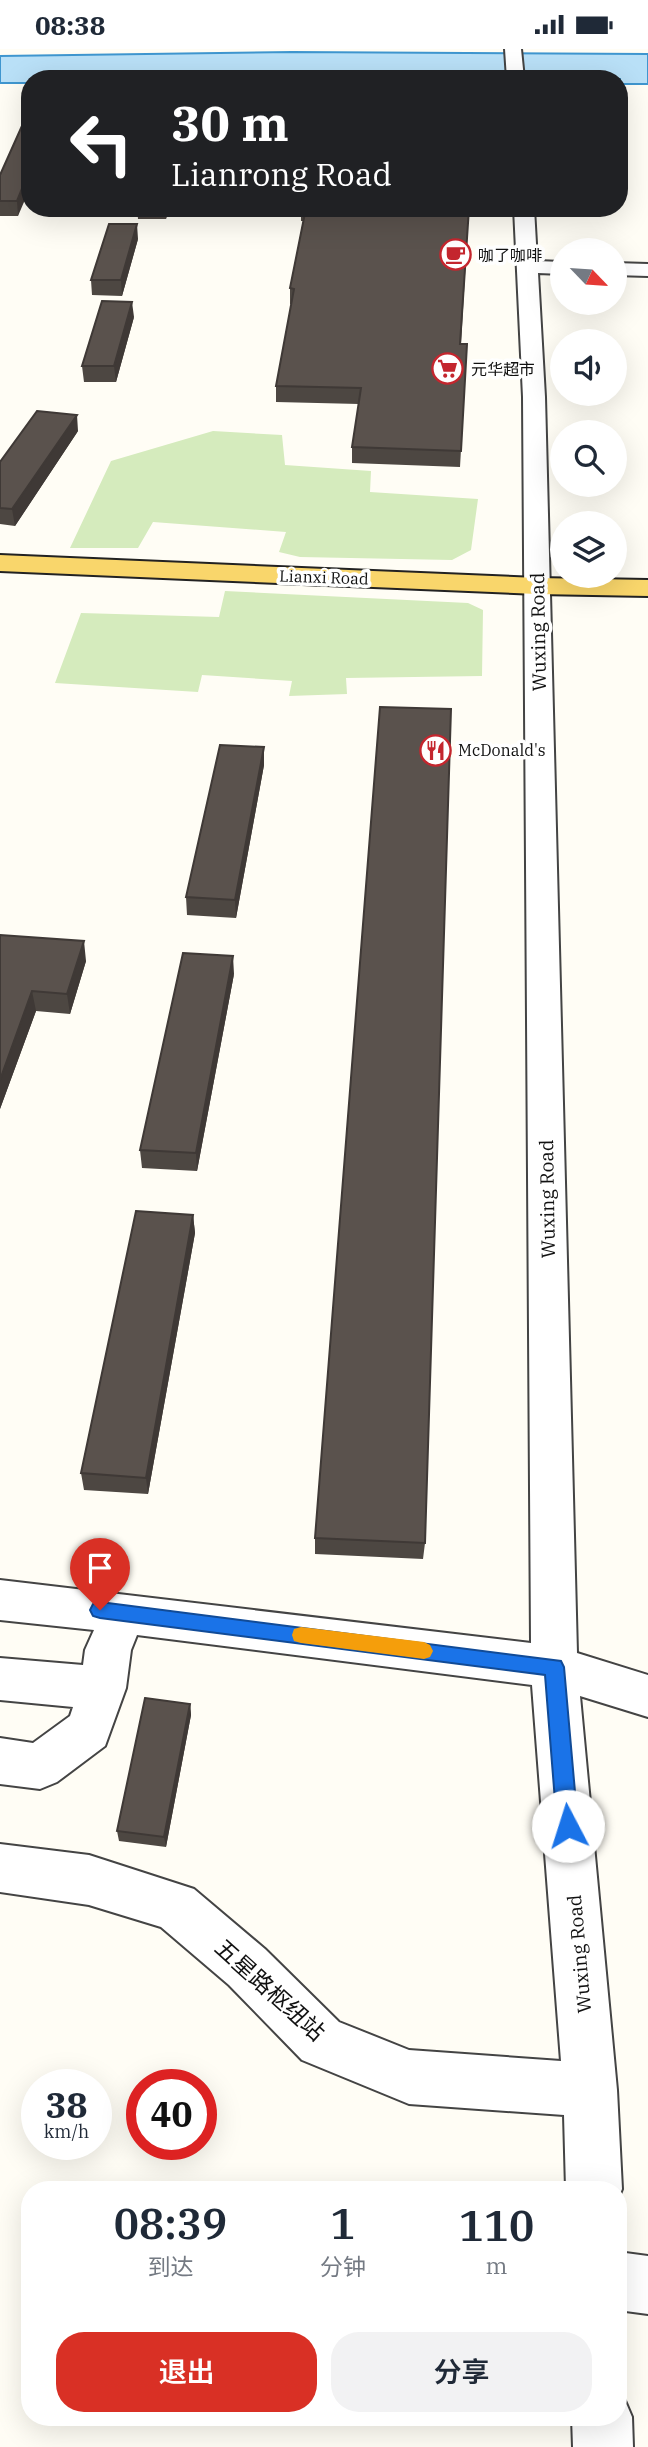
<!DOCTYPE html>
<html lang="zh">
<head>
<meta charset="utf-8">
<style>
  :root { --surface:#fff; --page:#f2f2f3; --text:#1f2937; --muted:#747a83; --accent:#d93025 }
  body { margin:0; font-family:"IBM Plex Serif","Noto Sans SC",serif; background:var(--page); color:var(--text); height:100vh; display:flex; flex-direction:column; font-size:26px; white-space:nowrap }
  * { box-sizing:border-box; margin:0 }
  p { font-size:23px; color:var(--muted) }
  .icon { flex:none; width:38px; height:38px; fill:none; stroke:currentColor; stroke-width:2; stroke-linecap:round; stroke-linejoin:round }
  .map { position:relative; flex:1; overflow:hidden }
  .details { position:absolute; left:21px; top:2132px; width:606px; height:245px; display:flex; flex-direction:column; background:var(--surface); border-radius:28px; box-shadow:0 7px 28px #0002 }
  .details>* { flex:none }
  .hud { position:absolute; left:21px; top:21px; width:607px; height:147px; border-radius:28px; box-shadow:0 7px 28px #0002; background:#202124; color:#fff; overflow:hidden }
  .needle { width:46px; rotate:115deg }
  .fabs { position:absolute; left:550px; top:189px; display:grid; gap:14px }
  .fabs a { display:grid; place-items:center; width:77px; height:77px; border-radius:50%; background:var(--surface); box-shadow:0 7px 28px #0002; font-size:35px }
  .speed { position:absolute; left:21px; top:2020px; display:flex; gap:14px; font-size:35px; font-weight:700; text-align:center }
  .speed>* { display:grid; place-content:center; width:91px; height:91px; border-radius:50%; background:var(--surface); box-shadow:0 7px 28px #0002; line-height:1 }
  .speed small { font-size:18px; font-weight:400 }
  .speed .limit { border:10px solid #d22; background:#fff; color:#111 }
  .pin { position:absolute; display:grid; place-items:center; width:60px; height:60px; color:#fff; margin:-72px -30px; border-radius:50% 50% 50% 0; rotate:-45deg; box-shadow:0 0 7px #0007 }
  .pin .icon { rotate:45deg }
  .me { position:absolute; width:77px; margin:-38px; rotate:355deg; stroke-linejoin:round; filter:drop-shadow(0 0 5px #0008) }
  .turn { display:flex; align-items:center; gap:24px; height:147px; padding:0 35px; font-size:32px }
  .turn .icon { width:91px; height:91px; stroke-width:2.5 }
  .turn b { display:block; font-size:49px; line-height:60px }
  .eta { display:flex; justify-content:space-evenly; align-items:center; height:119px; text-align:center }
  .eta b { font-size:42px; font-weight:600; line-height:49px }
  .primary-button { display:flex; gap:14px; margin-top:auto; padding:14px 35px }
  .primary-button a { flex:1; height:80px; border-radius:28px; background:var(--accent); color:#fff; font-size:28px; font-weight:600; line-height:80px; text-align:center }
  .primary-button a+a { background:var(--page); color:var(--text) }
  .status { display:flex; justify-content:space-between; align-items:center; height:49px; padding:0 35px; background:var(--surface); direction:ltr }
  .status svg { height:19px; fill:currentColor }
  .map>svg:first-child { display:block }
  .green { fill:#d5ebbd }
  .water { fill:#b9e0f7; stroke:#3f96cf; stroke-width:2 }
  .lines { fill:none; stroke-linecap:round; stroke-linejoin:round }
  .minor-casing { stroke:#444; stroke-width:4 }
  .major-casing { stroke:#222; stroke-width:4 }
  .minor { fill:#fff; fill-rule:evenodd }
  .major { fill:#f9d66b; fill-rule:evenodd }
  .wall { fill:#4d4742 }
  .shaded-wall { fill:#3f3936 }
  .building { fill:#5a524d; stroke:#3f3936; stroke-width:2 }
  .route { fill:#1a73e8; stroke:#114b97; stroke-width:2 }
  .slow { fill:#f59e0b }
  .labels { text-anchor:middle; stroke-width:7; stroke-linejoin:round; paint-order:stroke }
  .far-poi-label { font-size:16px; fill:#111; stroke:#fff; text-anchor:start }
  .far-street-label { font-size:16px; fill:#111; stroke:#fff }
  .street-label { font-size:19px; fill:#111; stroke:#fff }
  .near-street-label { font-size:23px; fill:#111; stroke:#fff }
</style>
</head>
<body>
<div class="status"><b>08:38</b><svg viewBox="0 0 49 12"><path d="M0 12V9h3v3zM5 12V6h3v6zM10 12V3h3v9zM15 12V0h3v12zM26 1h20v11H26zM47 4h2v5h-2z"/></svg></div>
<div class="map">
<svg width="648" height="2398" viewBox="0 0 648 2398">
  <rect width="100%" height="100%" fill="#fffdf5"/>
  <path class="green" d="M213 382 282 386 285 416 371 422 370 443 478 450 471 501 452 511 300 508 279 503 286 483 153 473 138 499H70L111 412Z
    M225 542 468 554 483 561 482 627 346 629 347 645 289 647 292 632 202 626 198 643 55 634 81 564 219 568Z"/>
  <path class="water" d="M292 3 648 5V35H620V30H30V34H0V7Z"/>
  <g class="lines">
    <defs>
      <path id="minor" d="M505 0H521L524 30H507Z
        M514 159H534L537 212 562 213V225L538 224 545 348 577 1604 648 1626V1668L580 1647 617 2041 622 2140 618 2150V2140H566L564 2066 409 2055 302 2011 229 1936 161 1878 89 1856 0 1843V1795L89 1806 194 1840 265 1900 339 1973 409 2001 561 2012 532 1636 137 1586 131 1601 126 1639 105 1697 57 1733 40 1740 0 1735V1689L33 1694 70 1667 73 1658 0 1651V1609L83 1616 85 1601 94 1581 0 1571V1531L531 1594 523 348Z
        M614 214 648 215V227L614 226Z
        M618 2203 648 2207V2265L618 2261Z
        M618 2345 623 2347 632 2368 633 2398H573L572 2368H618Z"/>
      <path id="major" d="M0 506 537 529 648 531V547L537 545 0 522Z"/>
    </defs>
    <use href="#minor" class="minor-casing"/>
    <use href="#major" class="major-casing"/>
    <use href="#minor" class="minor"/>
    <use href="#major" class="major"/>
  </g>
  <path class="wall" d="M30 59 18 167H0V126Z
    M137 159H169L166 170H138Z
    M301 159H469L461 295H467L460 418 352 414V398L359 355 276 353V337L291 255H290V239L303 172H301Z
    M138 190 122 247 92 246 91 231Z
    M134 268 116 333H84L82 317Z
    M78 382 15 477 0 475V413Z
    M264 698V716L236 869 187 866 186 848Z
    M0 886 86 912 70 965 36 962 0 1060Z
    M234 925 197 1122 142 1119 140 1101Z
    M193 1166 195 1184 148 1445 84 1441 81 1424Z
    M315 1489 425 1494 423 1510 315 1505Z
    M190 1655 191 1666 166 1798 119 1792 117 1782Z"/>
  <path class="shaded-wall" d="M30 120V139L18 167 17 152Z
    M165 159H169L166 170Z
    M137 175 138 190 122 247 121 231Z
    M132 253 134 268 116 333 114 317Z
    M77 366 78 382 15 477 12 460Z
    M264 698V716L236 869 235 851Z
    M84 892 86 912 70 965 67 945Z
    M233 907 234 925 197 1122 196 1104Z
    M32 942 36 962 0 1060V1031Z
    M193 1166 195 1184 148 1445 146 1429Z
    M190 1655 191 1666 166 1798 164 1788Z"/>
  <path class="building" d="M30 59V120L17 152H0V126Z
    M306 159H469L460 295H467L461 402 352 398 361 339 276 337 294 240 290 239Z
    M109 175H137L121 231H91Z
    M102 252 132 253 114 317H82Z
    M37 362 77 366 12 460 0 459V413Z
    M380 658 451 660 425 1494 315 1489Z
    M220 696 264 698 235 851 186 848Z
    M0 886 84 892 67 945 32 942 0 1031Z
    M183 904 233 907 196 1104 140 1101Z
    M136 1162 193 1166 146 1429 81 1424Z
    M145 1649 190 1655 164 1788 117 1782Z"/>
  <path class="route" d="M100 1553 561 1612 564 1618 578 1777 575 1784 568 1786 560 1784 557 1777 545 1626 100 1569 93 1567 90 1561 93 1555Z"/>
  <path class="slow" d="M301 1578 424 1593 430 1596 433 1602 430 1608 424 1610 301 1594 294 1592 292 1586 294 1580Z"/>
  <defs>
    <symbol id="cafe-ring" viewBox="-11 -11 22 22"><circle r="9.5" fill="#fff" stroke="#c4262e" stroke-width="1.5"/><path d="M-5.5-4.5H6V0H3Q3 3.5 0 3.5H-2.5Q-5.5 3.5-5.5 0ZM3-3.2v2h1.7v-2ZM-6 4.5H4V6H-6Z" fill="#c4262e"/></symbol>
    <symbol id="supermarket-ring" viewBox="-11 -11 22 22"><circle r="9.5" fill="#fff" stroke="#c4262e" stroke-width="1.5"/><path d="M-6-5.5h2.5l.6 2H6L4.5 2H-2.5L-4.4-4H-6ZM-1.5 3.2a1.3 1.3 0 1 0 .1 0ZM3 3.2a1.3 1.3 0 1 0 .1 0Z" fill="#c4262e"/></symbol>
    <symbol id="restaurant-ring" viewBox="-11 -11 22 22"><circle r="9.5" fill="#fff" stroke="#c4262e" stroke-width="1.5"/><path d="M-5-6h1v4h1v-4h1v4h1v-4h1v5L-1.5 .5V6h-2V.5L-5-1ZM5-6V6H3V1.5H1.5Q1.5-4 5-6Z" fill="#c4262e"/></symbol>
  </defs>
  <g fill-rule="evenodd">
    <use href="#cafe-ring" x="438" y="188" width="35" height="35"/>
    <use href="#supermarket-ring" x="430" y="302" width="35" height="35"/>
    <use href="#restaurant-ring" x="418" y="684" width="35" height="35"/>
  </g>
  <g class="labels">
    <g class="far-poi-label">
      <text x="478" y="212">咖了咖啡</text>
      <text x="471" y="326">元华超市</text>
      <text x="458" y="707">McDonald's</text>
    </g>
    <g class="far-street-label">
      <text transform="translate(324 528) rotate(2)" y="6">Lianxi Road</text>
    </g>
    <g class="street-label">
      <text transform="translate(538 583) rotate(-91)" y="7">Wuxing Road</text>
      <text transform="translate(547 1150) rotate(-91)" y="7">Wuxing Road</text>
      <text transform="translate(579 1905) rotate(-95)" y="7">Wuxing Road</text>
    </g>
    <g class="near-street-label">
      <text transform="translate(270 1941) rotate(42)" y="8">五星路枢纽站</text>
    </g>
  </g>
</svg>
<div class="fabs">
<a><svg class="needle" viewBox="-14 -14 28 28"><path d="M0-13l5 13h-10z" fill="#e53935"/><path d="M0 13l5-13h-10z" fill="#747a83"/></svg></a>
<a><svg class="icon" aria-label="sound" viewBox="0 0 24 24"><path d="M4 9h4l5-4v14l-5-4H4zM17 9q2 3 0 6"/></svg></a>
<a><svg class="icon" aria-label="search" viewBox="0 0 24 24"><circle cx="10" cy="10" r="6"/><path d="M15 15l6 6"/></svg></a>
<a><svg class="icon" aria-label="layers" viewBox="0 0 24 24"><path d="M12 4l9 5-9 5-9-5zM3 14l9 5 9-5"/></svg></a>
</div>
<div class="speed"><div>38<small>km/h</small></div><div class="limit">40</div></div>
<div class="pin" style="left:100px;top:1561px;background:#d93025"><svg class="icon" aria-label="arrive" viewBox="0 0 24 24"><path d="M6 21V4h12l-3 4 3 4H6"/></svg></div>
<svg class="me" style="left:568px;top:1777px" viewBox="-20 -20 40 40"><circle r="19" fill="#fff"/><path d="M0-13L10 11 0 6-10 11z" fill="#1a73e8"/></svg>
<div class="hud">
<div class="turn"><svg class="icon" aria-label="left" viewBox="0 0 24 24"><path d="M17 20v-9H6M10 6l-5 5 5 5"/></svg><div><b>30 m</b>Lianrong Road</div></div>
</div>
<section class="details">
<div class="eta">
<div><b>08:39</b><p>到达</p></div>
<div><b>1</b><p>分钟</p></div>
<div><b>110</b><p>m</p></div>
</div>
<div class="primary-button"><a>退出</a><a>分享</a></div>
</section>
</div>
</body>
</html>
